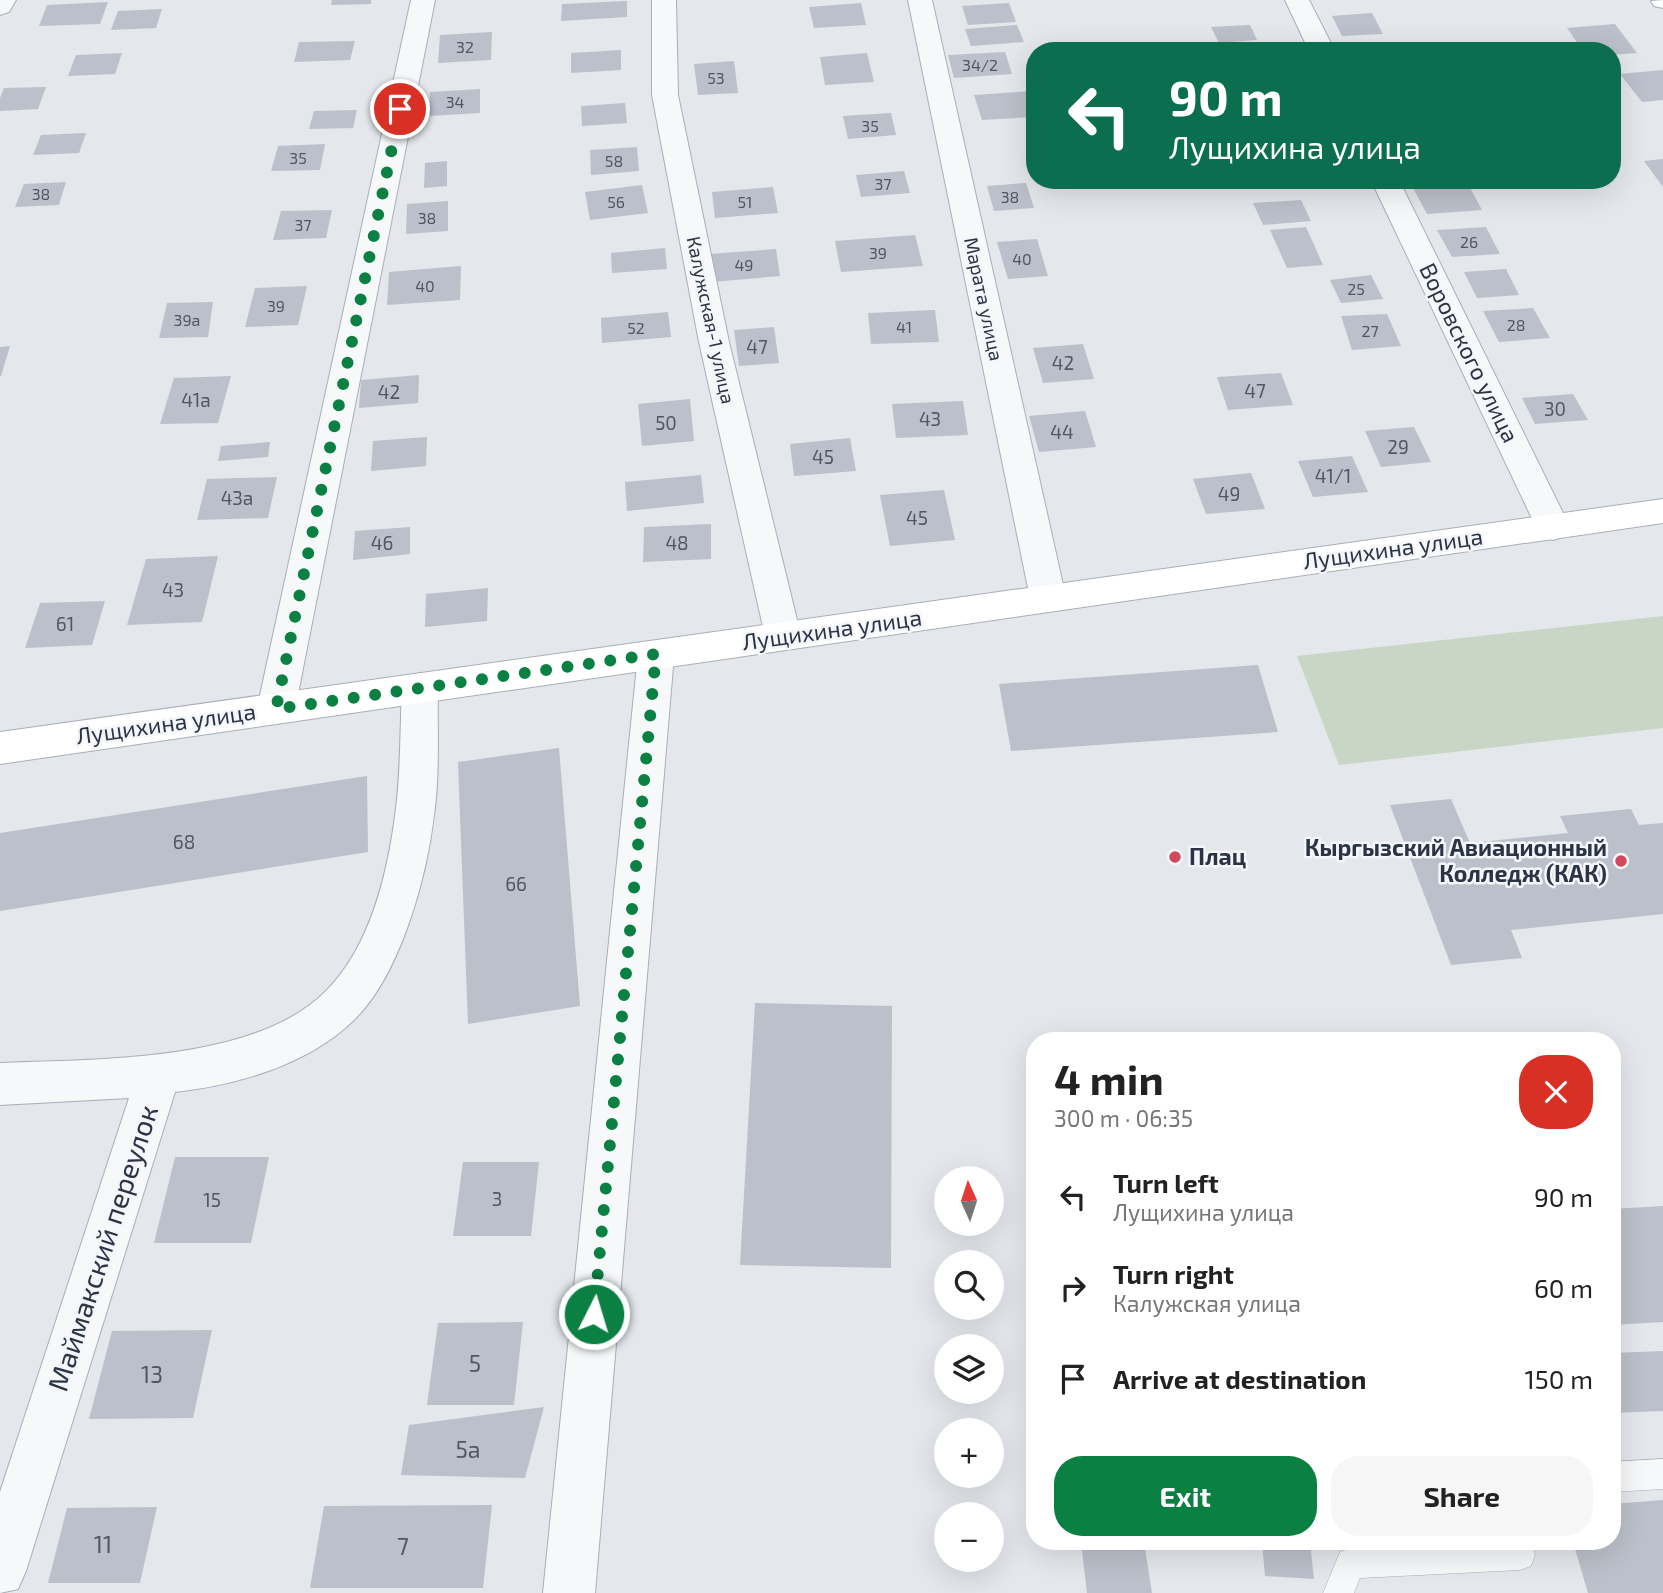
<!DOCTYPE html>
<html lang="en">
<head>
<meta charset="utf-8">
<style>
  :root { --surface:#fff; --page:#f6f6f6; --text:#222; --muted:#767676; --accent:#0b8043 }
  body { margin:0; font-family:"Exo 2",sans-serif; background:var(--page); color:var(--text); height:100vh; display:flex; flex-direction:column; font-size:26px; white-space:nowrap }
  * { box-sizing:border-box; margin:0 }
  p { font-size:23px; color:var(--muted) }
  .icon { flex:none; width:38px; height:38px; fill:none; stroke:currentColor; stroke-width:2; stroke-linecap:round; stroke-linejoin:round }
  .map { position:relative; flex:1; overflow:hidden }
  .side { position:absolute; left:1026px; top:1032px; width:595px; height:518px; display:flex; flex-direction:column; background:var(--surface); border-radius:28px; box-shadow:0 7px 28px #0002 }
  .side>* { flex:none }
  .banner { position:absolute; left:1026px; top:42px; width:595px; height:147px; border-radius:28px; box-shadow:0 7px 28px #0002; background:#0b6e4f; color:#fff; overflow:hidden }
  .needle { width:46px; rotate:357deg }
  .controls { position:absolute; left:934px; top:1166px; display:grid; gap:14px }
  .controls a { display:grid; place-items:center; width:70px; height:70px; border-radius:50%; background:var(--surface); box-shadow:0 7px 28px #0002; font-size:35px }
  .pin { position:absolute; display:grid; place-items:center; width:60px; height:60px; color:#fff; margin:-30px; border:4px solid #fff; border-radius:50%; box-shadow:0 2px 7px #0007 }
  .me { position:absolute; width:77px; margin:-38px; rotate:5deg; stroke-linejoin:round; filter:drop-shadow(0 0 5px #0008) }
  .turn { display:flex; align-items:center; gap:24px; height:147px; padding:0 28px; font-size:32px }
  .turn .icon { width:91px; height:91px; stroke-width:2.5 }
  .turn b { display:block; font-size:49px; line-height:60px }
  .round { display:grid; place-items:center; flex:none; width:74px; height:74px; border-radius:28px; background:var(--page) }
  .head { display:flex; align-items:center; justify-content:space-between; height:119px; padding:0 28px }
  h1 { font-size:42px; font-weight:700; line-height:52px }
  .action { display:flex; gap:14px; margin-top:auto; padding:14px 28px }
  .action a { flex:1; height:80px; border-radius:28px; background:var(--accent); color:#fff; font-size:28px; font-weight:700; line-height:80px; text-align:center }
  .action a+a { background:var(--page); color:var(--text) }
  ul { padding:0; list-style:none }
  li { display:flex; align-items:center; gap:21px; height:91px; padding:0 28px }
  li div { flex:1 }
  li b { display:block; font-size:26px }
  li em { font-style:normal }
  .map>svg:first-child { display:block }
  .green { fill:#c9d6c5 }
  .building { fill:#bbc0ca }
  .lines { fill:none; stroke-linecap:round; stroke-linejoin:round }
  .lane-casing { stroke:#a9aeb7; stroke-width:1 }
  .street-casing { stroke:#a9aeb7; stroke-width:2 }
  .secondary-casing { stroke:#a9aeb7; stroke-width:2 }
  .lane { fill:#f7f8fa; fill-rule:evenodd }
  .street { fill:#f7f8fa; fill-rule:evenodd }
  .secondary { fill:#fff; fill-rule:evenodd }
  .route { stroke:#0b8043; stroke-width:12; stroke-dasharray:0 21.6 }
  .poi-dot { fill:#d1495b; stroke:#f4f6f9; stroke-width:2.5 }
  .labels { text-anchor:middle; stroke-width:5; stroke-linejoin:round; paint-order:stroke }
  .far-number-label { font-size:16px; fill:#4f5766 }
  .far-street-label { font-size:19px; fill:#2b3445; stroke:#f4f6f9 }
  .number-label { font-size:19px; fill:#4f5766 }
  .street-label { font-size:23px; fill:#2b3445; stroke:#f4f6f9 }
  .poi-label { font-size:23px; font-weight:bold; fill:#2b3445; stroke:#f4f6f9; text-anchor:end }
  .near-number-label { font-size:23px; fill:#4f5766 }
  .near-street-label { font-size:28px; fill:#2b3445; stroke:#f4f6f9 }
</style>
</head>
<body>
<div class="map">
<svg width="1663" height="1593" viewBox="0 0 1663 1593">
  <rect width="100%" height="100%" fill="#e4e7ec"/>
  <path class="green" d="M1663 616V728L1339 765 1297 656Z"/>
  <path class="building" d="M332 0H371V4L331 5Z
    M627 1V17L561 21 562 4Z
    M108 2 100 24 39 26 47 5Z
    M861 3 866 25 814 28 809 7Z
    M1009 3 1016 22 968 25 962 6Z
    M162 9 156 28 111 30 118 11Z
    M1372 13 1383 34 1342 36 1332 16Z
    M1615 24 1637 53 1612 55V51H1583L1567 28Z
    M1017 25 1024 42 971 46 965 29Z
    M1250 25 1257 40 1219 43 1211 27Z
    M492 32 491 60 438 63 440 35Z
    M355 41 350 60 294 62 299 42Z
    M621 50V70L571 73V53Z
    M1005 52 1012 74 954 78 948 55Z
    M122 53 115 74 68 76 76 55Z
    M867 53 874 82 825 85 820 57Z
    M734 61 738 93 698 95 694 64Z
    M1663 70V100L1642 102 1620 74Z
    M46 87 38 109 0 111V98L4 88Z
    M480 89V113L429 116 430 92Z
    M1031 91 1034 117 982 120 974 95Z
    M625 103 627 123 582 126 581 106Z
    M357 110 353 128 309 129 314 111Z
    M891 113 896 135 848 139 843 116Z
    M86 133 79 153 33 155 41 135Z
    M325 144 320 170 271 171 278 146Z
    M637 147 639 171 591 175 590 150Z
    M1663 159V187L1644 161Z
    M447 161V186L424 188 425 163Z
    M904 171 910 193 861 197 856 175Z
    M66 182 59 205 15 207 24 184Z
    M1467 182 1482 210 1427 214 1412 186Z
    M1026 183 1034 208 994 211 987 186Z
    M642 185 648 213 590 220 585 192Z
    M773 187 778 213 715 218 712 192Z
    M1301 200 1311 221 1263 225 1253 203Z
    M448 201V231L406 234 407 204Z
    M332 210 326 238 273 240 281 211Z
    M1306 227 1323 265 1287 268 1270 230Z
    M1486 227 1500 254 1452 257 1437 230Z
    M915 235 923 266 841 272 835 241Z
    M1037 239 1048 276 1008 279 997 242Z
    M665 248 667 269 612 273 611 253Z
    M776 249 780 276 712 282 709 254Z
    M461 266 460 300 387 305 389 272Z
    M1506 269 1519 295 1477 298 1464 272Z
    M1371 275 1383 299 1341 303 1330 280Z
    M307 286 298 325 245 327 255 288Z
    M213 302 208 337 159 338 167 303Z
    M1533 308 1550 338 1499 342 1483 311Z
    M935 310 939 342 871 344 868 313Z
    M668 312 671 337 602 343 601 318Z
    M1387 314 1401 346 1352 350 1341 316Z
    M774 327 779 363 739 366 734 330Z
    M1083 344 1094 379 1043 383 1033 348Z
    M10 346 1 376H0V347Z
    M1281 373 1293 405 1228 410 1217 377Z
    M419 375 418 403 359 408 361 380Z
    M231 376 218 423 160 424 174 378Z
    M1573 394 1588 420 1535 424 1522 398Z
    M690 399 694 441 642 446 638 404Z
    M963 401 968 435 896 438 892 404Z
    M1085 411 1096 447 1039 452 1029 416Z
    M1414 427 1431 462 1381 467 1365 431Z
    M427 437 426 466 371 471 373 441Z
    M850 438 856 471 794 476 790 444Z
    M270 442 268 457 218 461 221 446Z
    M1352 456 1368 492 1313 497 1298 461Z
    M1251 473 1265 509 1206 514 1193 479Z
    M701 475 704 503 627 511 625 482Z
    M277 477 268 518 197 520 207 479Z
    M944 490 955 540 890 546 880 495Z
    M711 524V559L643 562 644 527Z
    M410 527V554L353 560 355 531Z
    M218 556 202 622 127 625 146 559Z
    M488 588 487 621 425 627 426 594Z
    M105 601 92 645 25 648 40 603Z
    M1258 665 1278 732 1011 751 999 684Z
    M559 748 580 1006 468 1024 458 762Z
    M367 776 368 852 0 911V833Z
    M1451 799 1470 843 1568 833 1560 816 1631 809 1639 825 1663 823V914L1511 930 1522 958 1451 965 1390 805Z
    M755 1003 892 1006 891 1268 740 1265Z
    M175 1157H269L251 1243H154Z
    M463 1162H539L531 1236H453Z
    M1663 1206V1322L1612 1325V1209Z
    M523 1322 514 1405H427L438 1323Z
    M212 1330 193 1418 89 1419 112 1331Z
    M1663 1351V1411L1612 1413V1353Z
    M544 1407 525 1478 401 1475 409 1425Z
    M1663 1500V1593H1588L1573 1542H1612V1504Z
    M492 1505 483 1588H310L324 1506Z
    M157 1507 140 1583H48L67 1508Z
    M1081 1542H1144L1152 1593H1087Z
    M1262 1542H1310L1314 1579 1265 1576Z"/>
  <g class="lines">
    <defs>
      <path id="lane" d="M1663 1459V1489L1612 1492V1462Z
        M1479 1542H1531L1535 1555 1531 1566 1520 1570 1360 1578 1354 1593H1323L1340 1552 1351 1548Z"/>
      <path id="street" d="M0 0H16L9 12 0 15Z
        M411 0H435L295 709 289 720 276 724 263 720 257 709Z
        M652 0H676L678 95 729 342 801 636 796 646 783 650 770 646 765 636 699 342 652 95Z
        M908 0H932L1066 598 1060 608 1048 612 1036 608 1030 598Z
        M1285 0H1309L1335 51H1309Z
        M1371 180H1399L1570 527 1565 536 1553 540 1541 536 1536 527Z
        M656 641 669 645 674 655 595 1593H543L638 655 643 645Z
        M420 673 433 678 438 688C437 730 440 773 434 815 427 877 400 976 354 1020 308 1065 237 1085 175 1092L26 1571 18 1589 0 1593V1492L129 1098 0 1105V1063C95 1059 255 1063 326 991 370 947 387 876 395 816 401 773 400 730 402 688L407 678Z"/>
      <path id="secondary" d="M1663 0V8L1654 6 1651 1Z
        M1663 499V523L0 764V732Z"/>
    </defs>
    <use href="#lane" class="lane-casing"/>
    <use href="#street" class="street-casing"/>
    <use href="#secondary" class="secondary-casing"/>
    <use href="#lane" class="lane"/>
    <use href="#street" class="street"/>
    <use href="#secondary" class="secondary"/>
  </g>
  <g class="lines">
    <path class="route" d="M400 109 276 709 656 654 594 1314"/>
  </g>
  <g class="poi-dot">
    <circle cx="1175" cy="857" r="7"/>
    <circle cx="1621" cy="861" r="7"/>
  </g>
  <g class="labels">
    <g class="far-number-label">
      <text x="465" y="53">32</text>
      <text x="980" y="71">34/2</text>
      <text x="716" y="84">53</text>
      <text x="455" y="108">34</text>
      <text x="870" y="132">35</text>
      <text x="298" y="164">35</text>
      <text x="614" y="167">58</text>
      <text x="883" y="190">37</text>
      <text x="41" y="200">38</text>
      <text x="1010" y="203">38</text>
      <text x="616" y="208">56</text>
      <text x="745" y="208">51</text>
      <text x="427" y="224">38</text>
      <text x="303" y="231">37</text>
      <text x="1469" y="248">26</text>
      <text x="878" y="259">39</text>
      <text x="1022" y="265">40</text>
      <text x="744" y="271">49</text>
      <text x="425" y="292">40</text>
      <text x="1356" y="295">25</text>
      <text x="276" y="312">39</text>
      <text x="187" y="326">39а</text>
      <text x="1516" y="331">28</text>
      <text x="904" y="333">41</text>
      <text x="636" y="334">52</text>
      <text x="1370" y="337">27</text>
    </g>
    <g class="far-street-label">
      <text transform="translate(984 299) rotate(78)" y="7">Марата улица</text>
      <text transform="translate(711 320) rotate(78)" y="7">Калужская-1 улица</text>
    </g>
    <g class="number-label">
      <text x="757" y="354">47</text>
      <text x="1063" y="370">42</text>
      <text x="1255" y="398">47</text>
      <text x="389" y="399">42</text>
      <text x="196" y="407">41а</text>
      <text x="1555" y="416">30</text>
      <text x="930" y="426">43</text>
      <text x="666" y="430">50</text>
      <text x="1062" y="439">44</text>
      <text x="1398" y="454">29</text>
      <text x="823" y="464">45</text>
      <text x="1333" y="483">41/1</text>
      <text x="1229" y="501">49</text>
      <text x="237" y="505">43а</text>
      <text x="917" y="525">45</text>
      <text x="382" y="550">46</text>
      <text x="677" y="550">48</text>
      <text x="173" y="597">43</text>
      <text x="65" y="631">61</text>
      <text x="184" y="849">68</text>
      <text x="516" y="891">66</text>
      <text x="497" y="1206">3</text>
      <text x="212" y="1207">15</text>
    </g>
    <g class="street-label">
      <text transform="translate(1469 353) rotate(64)" y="8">Воровского улица</text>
      <text transform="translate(1393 549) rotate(-8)" y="8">Лущихина улица</text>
      <text transform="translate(832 630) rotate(-8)" y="8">Лущихина улица</text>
      <text transform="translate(166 724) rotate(-8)" y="8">Лущихина улица</text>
    </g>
    <g class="poi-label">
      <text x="1607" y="856">Кыргызский Авиационный<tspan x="1607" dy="26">Колледж (КАК)</tspan></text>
      <text x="1189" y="865" text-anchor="start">Плац</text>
    </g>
    <g class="near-number-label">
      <text x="475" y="1372">5</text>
      <text x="152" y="1383">13</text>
      <text x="468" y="1458">5а</text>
      <text x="103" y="1553">11</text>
      <text x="403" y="1555">7</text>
    </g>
    <g class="near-street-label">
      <text transform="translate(103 1248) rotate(-72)" y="10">Маймакский переулок</text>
    </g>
  </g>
</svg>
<div class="controls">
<a><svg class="needle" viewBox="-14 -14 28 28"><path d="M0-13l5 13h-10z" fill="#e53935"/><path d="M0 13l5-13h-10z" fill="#767676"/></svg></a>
<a><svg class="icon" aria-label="search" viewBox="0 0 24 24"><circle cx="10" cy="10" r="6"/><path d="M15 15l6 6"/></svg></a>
<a><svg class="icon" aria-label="layers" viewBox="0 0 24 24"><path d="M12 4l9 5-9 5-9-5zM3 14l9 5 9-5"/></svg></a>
<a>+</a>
<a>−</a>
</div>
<div class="pin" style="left:400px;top:109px;background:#d93025"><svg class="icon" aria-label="arrive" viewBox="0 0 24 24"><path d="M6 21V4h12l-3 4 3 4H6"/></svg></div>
<svg class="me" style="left:594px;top:1314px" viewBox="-20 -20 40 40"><circle r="17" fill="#0b8043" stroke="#fff" stroke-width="3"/><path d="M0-11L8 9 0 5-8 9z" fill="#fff"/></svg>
<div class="banner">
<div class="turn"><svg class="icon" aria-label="left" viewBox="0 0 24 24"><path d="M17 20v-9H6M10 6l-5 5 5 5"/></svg><div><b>90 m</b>Лущихина улица</div></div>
</div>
<section class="side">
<div class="head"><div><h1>4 min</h1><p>300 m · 06:35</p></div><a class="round" style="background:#d93025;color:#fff"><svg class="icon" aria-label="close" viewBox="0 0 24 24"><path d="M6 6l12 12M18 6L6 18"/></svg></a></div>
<ul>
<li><svg class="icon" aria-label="left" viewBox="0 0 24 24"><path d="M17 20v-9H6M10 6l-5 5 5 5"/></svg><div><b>Turn left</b><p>Лущихина улица</p></div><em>90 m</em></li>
<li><svg class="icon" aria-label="right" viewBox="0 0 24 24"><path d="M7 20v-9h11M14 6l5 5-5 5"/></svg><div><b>Turn right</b><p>Калужская улица</p></div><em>60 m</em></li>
<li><svg class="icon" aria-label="arrive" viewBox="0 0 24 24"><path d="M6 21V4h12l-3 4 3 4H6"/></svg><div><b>Arrive at destination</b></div><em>150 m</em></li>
</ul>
<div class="action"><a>Exit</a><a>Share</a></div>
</section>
</div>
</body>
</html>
